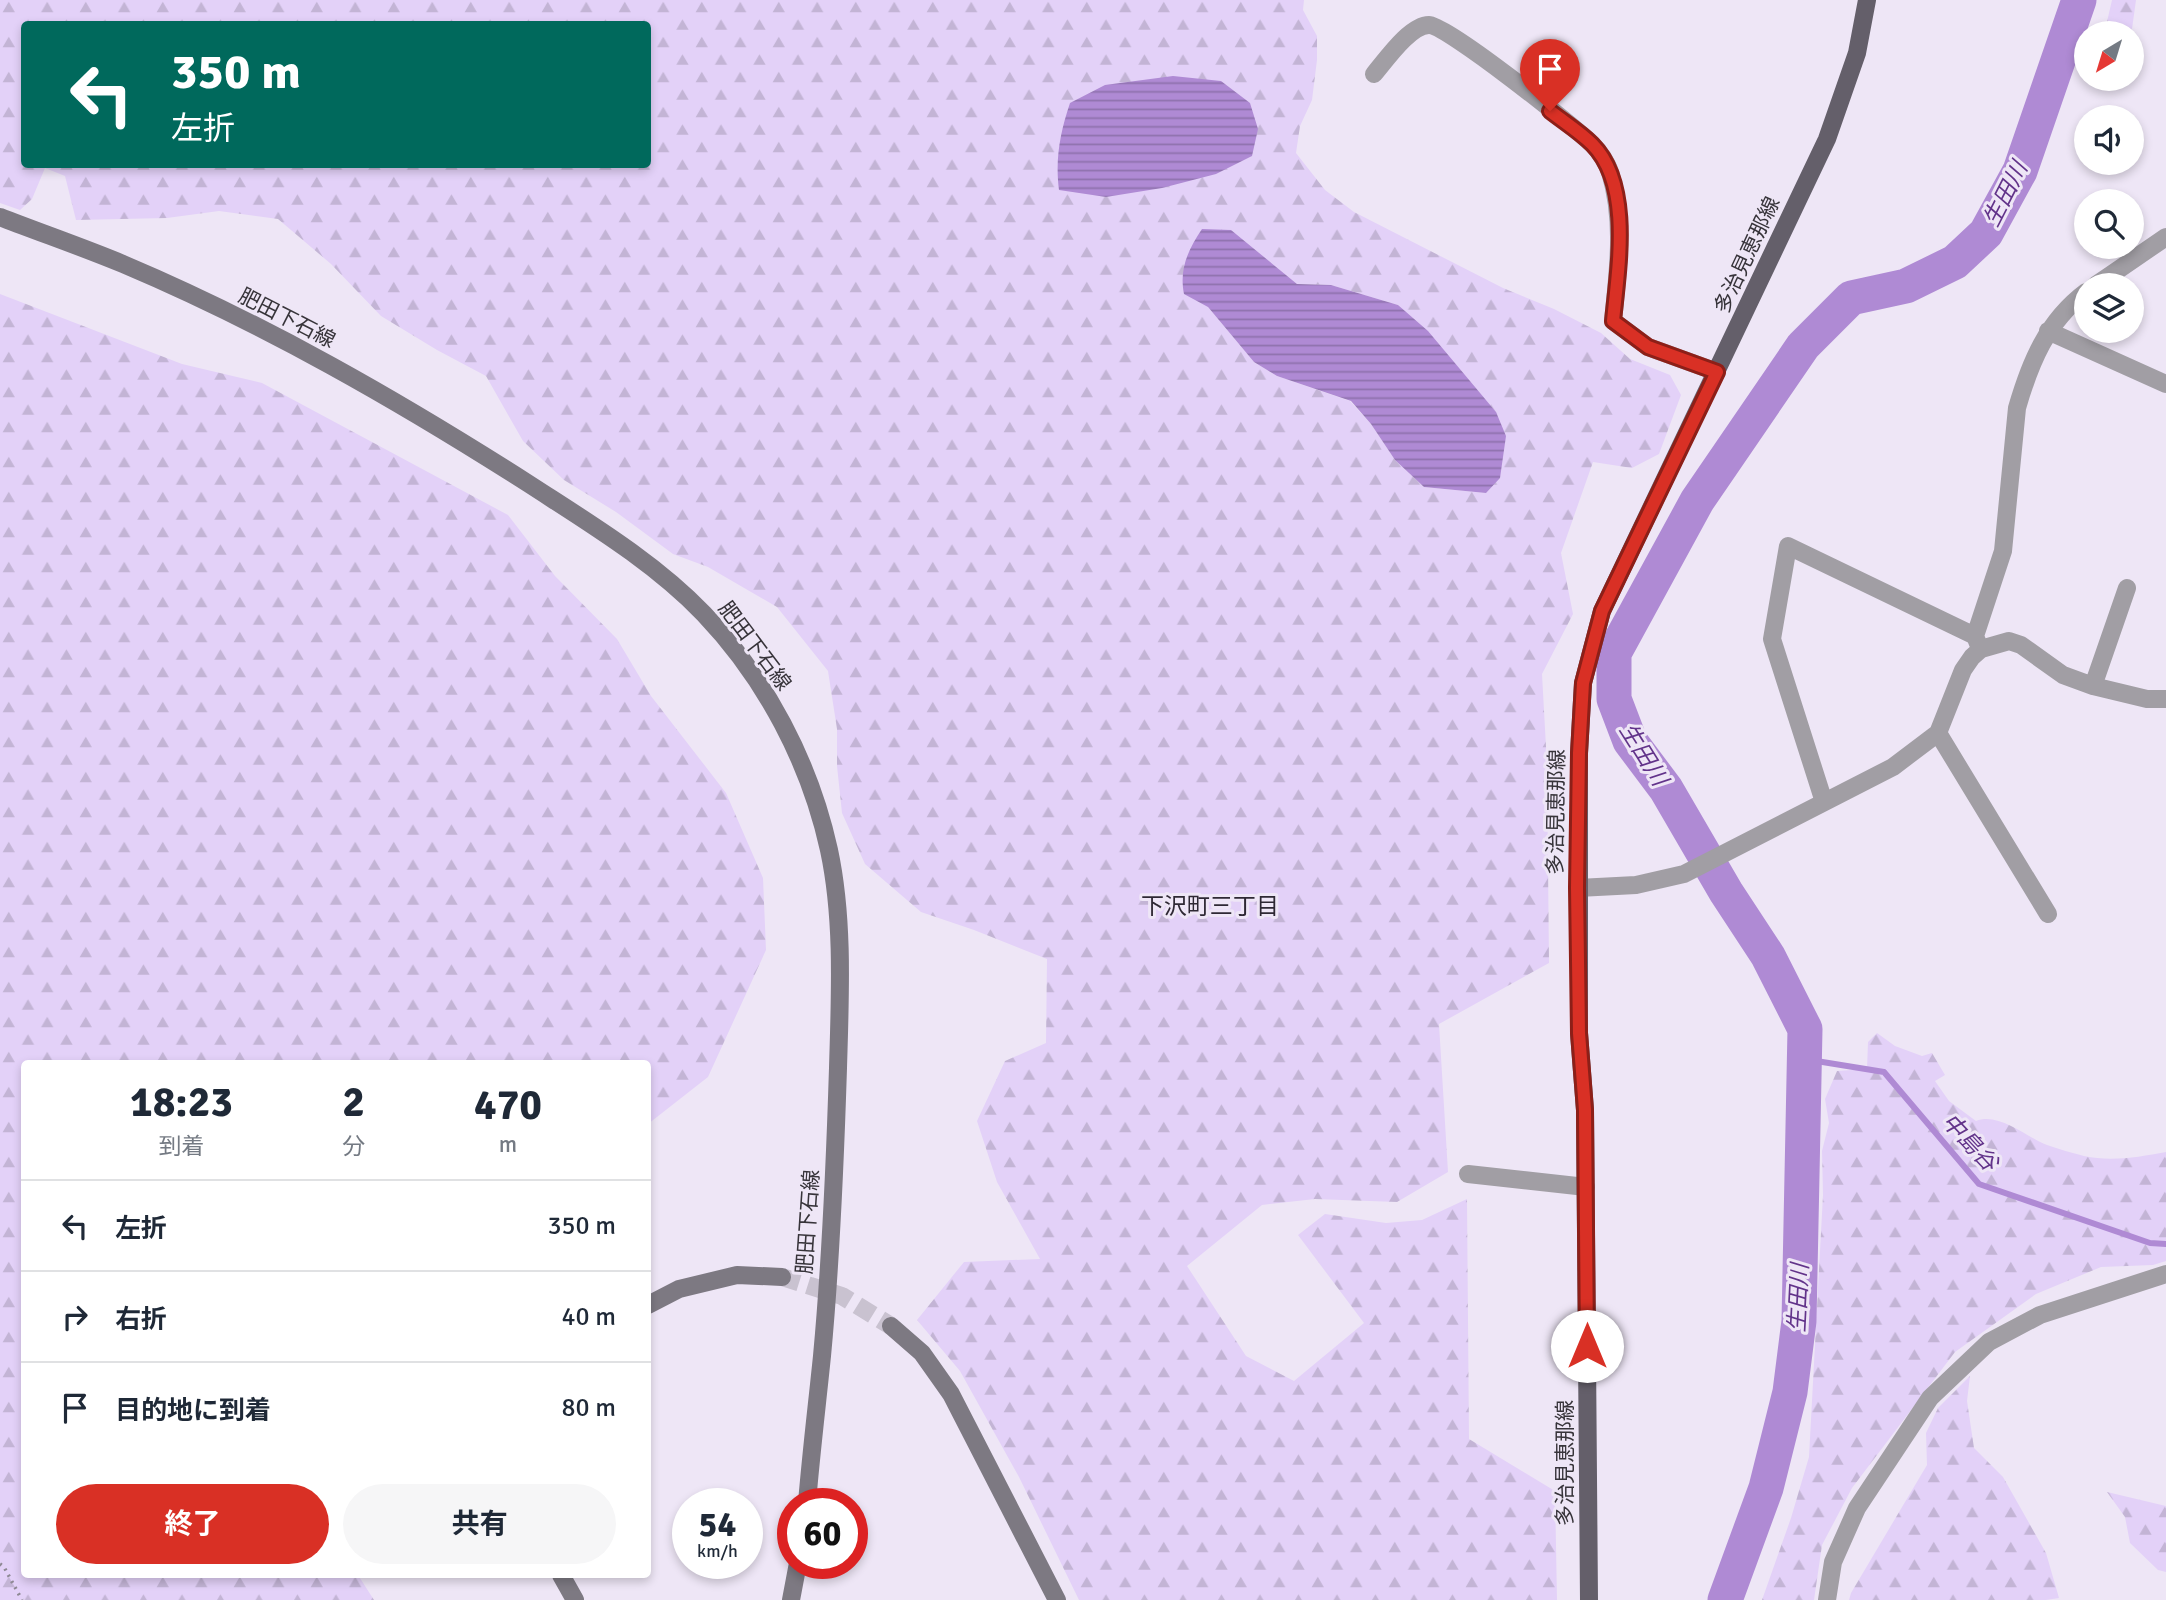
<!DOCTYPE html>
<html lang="ja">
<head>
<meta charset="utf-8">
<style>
  :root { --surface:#fff; --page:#f6f6f7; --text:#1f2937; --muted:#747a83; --line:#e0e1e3; --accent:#d93025 }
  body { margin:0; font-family:Signika,"Noto Sans JP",sans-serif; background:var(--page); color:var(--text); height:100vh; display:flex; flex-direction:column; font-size:26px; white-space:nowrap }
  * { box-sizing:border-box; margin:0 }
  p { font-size:23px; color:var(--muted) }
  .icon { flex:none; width:38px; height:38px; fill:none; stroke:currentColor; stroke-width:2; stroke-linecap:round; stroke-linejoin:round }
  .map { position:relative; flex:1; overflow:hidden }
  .drawer { position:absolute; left:21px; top:1060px; width:630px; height:518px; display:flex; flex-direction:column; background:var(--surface); border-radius:7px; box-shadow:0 4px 10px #0003 }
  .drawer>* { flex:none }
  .guide { position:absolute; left:21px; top:21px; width:630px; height:147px; border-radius:7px; box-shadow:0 4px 10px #0003; background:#00695c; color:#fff; overflow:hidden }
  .needle { width:46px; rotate:218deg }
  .controls { position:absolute; left:2074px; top:21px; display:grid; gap:14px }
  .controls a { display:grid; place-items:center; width:70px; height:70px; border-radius:50%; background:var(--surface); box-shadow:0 4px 10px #0003; font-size:35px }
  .speed { position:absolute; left:672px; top:1488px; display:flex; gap:14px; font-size:35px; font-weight:700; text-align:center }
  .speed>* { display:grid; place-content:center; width:91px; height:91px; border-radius:50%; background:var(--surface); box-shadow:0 4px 10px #0003; line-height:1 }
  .speed small { font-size:18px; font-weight:400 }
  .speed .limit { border:10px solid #d22; background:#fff; color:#111 }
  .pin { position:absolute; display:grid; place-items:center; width:60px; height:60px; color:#fff; margin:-72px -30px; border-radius:50% 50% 50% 0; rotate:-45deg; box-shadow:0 0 7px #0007 }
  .pin .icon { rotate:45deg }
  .me { position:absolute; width:77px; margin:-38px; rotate:0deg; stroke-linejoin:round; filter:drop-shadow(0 0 5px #0008) }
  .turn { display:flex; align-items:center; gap:24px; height:147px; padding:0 35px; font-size:32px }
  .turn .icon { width:91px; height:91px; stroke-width:2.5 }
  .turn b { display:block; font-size:49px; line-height:60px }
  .eta { display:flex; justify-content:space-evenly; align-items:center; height:119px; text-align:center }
  .eta b { font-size:42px; font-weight:700; line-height:49px }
  .primary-button { display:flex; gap:14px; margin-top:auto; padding:14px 35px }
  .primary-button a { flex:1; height:80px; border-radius:42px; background:var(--accent); color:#fff; font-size:28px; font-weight:700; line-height:80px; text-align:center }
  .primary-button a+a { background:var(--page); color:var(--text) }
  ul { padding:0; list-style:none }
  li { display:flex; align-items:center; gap:21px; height:91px; padding:0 35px; border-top:2px solid var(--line) }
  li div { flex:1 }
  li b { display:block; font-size:26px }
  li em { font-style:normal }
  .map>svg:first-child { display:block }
  .forest { fill:url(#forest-firs); fill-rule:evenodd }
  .water { fill:url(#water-rules) }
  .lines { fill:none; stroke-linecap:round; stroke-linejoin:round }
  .stream { stroke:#af8ad4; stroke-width:6 }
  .river { stroke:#af8ad4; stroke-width:35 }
  .secondary-tunnel { stroke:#c9c2d0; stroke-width:18; stroke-dasharray:18 9; stroke-linecap:butt }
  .path { stroke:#8e8994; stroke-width:3.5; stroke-dasharray:2 5; stroke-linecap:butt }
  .street { stroke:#a19ea4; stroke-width:18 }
  .secondary { stroke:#7d7982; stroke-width:18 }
  .primary { stroke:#645f6a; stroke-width:18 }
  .route-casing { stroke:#8d1f18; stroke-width:18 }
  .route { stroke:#d93025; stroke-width:12 }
  .labels { text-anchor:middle; stroke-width:6; stroke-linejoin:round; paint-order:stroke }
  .street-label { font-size:21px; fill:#37343a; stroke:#eee6f6 }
  .water-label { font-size:23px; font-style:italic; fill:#62338a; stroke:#eee6f6 }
  .neighbourhood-label { font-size:23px; fill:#2e2834; stroke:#eee6f6 }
</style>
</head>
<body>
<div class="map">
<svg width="2166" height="1600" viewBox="0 0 2166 1600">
  <defs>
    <pattern id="forest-firs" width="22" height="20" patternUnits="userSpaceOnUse" patternTransform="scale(1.75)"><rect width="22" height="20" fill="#e3d1f8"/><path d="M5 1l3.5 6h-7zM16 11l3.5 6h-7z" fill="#c3b4d5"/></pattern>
    <pattern id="water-rules" width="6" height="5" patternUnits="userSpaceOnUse" patternTransform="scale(1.75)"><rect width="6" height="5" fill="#af8ad4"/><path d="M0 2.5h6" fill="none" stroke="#8f72ad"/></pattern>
  </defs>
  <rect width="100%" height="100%" fill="#eee6f6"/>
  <path class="forest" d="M0 0H1304L1303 10 1317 36V60L1312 100 1300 126 1296 153 1325 190 1354 212 1503 288 1554 309 1601 333 1630 359 1670 375 1681 395 1659 454 1632 468 1593 462 1561 553 1573 614 1542 674 1547 765 1549 963 1439 1024 1448 1172 1397 1202 1315 1199 1262 1205 1187 1266 1246 1356 1294 1381 1364 1323 1298 1235 1325 1214 1386 1223 1422 1220 1467 1199 1469 1439 1555 1491 1557 1600H1079L1019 1477 960 1371 917 1320 964 1262 1040 1259 997 1182 977 1121 1005 1061 1046 1043 1047 959 974 930 921 912 865 864 842 813 837 766V729L828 671 777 607 708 567 673 554 616 512 564 480 523 441 486 376 437 350 381 316 331 264 278 219 219 211 167 218 76 220 65 176 45 168 32 199 20 210 0 203ZM24 24H648V164H24ZM1267 261 1297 284 1331 285 1398 305 1496 412 1486 493 1424 487 1395 460 1371 424 1350 401 1277 376 1254 362 1208 307Z
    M2112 0H2136L2132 29 2127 33H2107L2106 26Z
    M0 294 182 364 262 383 508 515 555 576 617 639 651 696 726 793 763 878 766 950 708 1077 648 1124V1064H24V1575H358L374 1600H0Z
    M1877 1033 1895 1046 1922 1056 1932 1053 1945 1075 1935 1081 1949 1101 1976 1121C1999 1112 2026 1137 2047 1145 2059 1149 2072 1153 2084 1156 2111 1162 2139 1157 2166 1152V1261L2153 1265 2101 1267 2036 1294 1955 1352 1852 1488 1822 1545 1814 1600H1762L1791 1518 1809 1457 1823 1195 1822 1151 1829 1123 1825 1099 1837 1071 1867 1069 1868 1042Z
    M1970 1376 1967 1401 1974 1448 2003 1477 2046 1553 2059 1598 2046 1600H1849L1851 1593 1927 1465 1926 1433 1938 1408Z
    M2107 1492 2166 1506V1572L2158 1570 2130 1543 2125 1517Z"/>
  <path class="water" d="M1173 76 1221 81 1250 103 1258 129 1252 156 1216 174 1162 188 1106 197 1059 190C1055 159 1060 133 1070 103L1105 85Z
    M1202 229 1231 230 1297 284 1331 285 1398 305 1428 331 1496 412 1506 436 1500 478 1486 493 1424 487 1395 460 1371 424 1351 401 1277 376 1254 362 1208 307 1184 294C1179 269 1188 250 1202 229Z"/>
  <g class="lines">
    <path class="stream" d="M1804 1059 1884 1072 1979 1184 2150 1243 2166 1244"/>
    <path class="river" d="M1725 1600 1766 1488 1790 1392 1799 1321 1805 1029 1768 956 1726 892 1666 789 1630 741 1614 699V653L1697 501 1803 346 1851 298 1906 286 1955 262 1986 233 2020 171 2079 0"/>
    <path class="secondary-tunnel" d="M782 1277 842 1296 891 1326"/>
    <path class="path" d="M0 1564 4 1567 22 1600"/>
    <path class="street" d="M1374 74C1386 60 1410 25 1429 25 1447 25 1575 127 1593 145 1599 151 1607 163 1610 172 1625 221 1618 271 1613 321L1648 347 1717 372
      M2096 285 2166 237
      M2048 331 2166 384
      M1979 646 1975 636 2003 551 2017 408C2030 363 2047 321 2086 292
      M2093 686 2127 588
      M1938 733 2048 914
      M1824 802 1772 639 1788 546 1975 636
      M1578 888 1636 885 1684 874 1893 767 1938 733 1963 670 1972 657 1981 649 2009 641 2021 645 2063 675 2093 686 2147 699H2166
      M1468 1174 1586 1187
      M1827 1600 1833 1562 1857 1508 1930 1398 1989 1342 2040 1315 2166 1274"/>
    <path class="secondary" d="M0 217C41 233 82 247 123 264 265 324 399 401 529 484 589 523 654 562 704 614 766 679 810 763 829 850 844 920 840 997 838 1068 835 1164 831 1260 822 1356 817 1405 811 1454 807 1503
      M648 1305 679 1289 737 1275 782 1277
      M891 1326 922 1353 951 1394 1057 1600
      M561 1575 575 1600
      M791 1600 798 1563"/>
    <path class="primary" d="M1589 1600 1585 1110 1579 1033V753L1583 683 1602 611 1827 139 1857 53 1867 0"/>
  </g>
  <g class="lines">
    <defs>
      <path id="route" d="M1550 111C1564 122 1580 132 1592 144 1633 185 1618 269 1613 321L1648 347 1717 372 1602 611 1583 683 1579 753 1577 888 1579 1033 1585 1110 1587 1346"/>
    </defs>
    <use href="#route" class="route-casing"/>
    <use href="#route" class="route"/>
  </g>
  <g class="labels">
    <g class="street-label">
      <text transform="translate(1747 255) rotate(-65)" y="7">多治見恵那線</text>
      <text transform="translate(287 318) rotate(27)" y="7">肥田下石線</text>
      <text transform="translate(755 646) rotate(53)" y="7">肥田下石線</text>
      <text transform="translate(1556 812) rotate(-89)" y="7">多治見恵那線</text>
      <text transform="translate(808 1222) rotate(-86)" y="7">肥田下石線</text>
      <text transform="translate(1565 1463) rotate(-90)" y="7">多治見恵那線</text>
    </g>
    <g class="water-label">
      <text transform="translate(2005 194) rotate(-63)" y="8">生田川</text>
      <text transform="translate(1644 754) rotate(58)" y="8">生田川</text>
      <text transform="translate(1970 1142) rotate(47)" y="8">中島谷</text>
      <text transform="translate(1798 1298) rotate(-87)" y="8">生田川</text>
    </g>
    <g class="neighbourhood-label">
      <text x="1210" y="914">下沢町三丁目</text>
    </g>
  </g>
</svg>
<div class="controls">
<a><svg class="needle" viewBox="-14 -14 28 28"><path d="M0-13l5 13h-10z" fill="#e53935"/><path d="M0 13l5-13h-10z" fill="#747a83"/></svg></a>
<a><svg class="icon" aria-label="sound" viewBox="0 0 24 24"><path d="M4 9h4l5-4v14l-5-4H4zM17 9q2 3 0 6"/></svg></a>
<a><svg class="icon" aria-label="search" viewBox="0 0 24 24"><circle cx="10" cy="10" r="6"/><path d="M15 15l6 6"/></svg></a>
<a><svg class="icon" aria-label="layers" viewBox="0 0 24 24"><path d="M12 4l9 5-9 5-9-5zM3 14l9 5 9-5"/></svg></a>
</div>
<div class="speed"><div>54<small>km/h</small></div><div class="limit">60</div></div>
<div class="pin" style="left:1550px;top:111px;background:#d93025"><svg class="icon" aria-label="arrive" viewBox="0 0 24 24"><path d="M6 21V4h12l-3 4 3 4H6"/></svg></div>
<svg class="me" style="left:1587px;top:1346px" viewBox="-20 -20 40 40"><circle r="19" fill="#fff"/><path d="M0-13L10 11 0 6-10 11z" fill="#d93025"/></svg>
<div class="guide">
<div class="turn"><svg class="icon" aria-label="left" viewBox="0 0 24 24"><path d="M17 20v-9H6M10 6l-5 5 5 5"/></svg><div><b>350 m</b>左折</div></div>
</div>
<section class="drawer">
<div class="eta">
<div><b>18:23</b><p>到着</p></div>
<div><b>2</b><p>分</p></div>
<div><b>470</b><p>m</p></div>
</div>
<ul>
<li><svg class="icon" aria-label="left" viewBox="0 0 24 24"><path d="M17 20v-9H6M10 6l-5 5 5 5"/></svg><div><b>左折</b></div><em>350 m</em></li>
<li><svg class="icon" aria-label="right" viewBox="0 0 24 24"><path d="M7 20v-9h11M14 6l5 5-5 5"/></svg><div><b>右折</b></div><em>40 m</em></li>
<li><svg class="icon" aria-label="arrive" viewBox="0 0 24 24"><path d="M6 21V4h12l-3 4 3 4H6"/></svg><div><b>目的地に到着</b></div><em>80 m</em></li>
</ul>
<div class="primary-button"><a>終了</a><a>共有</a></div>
</section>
</div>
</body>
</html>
